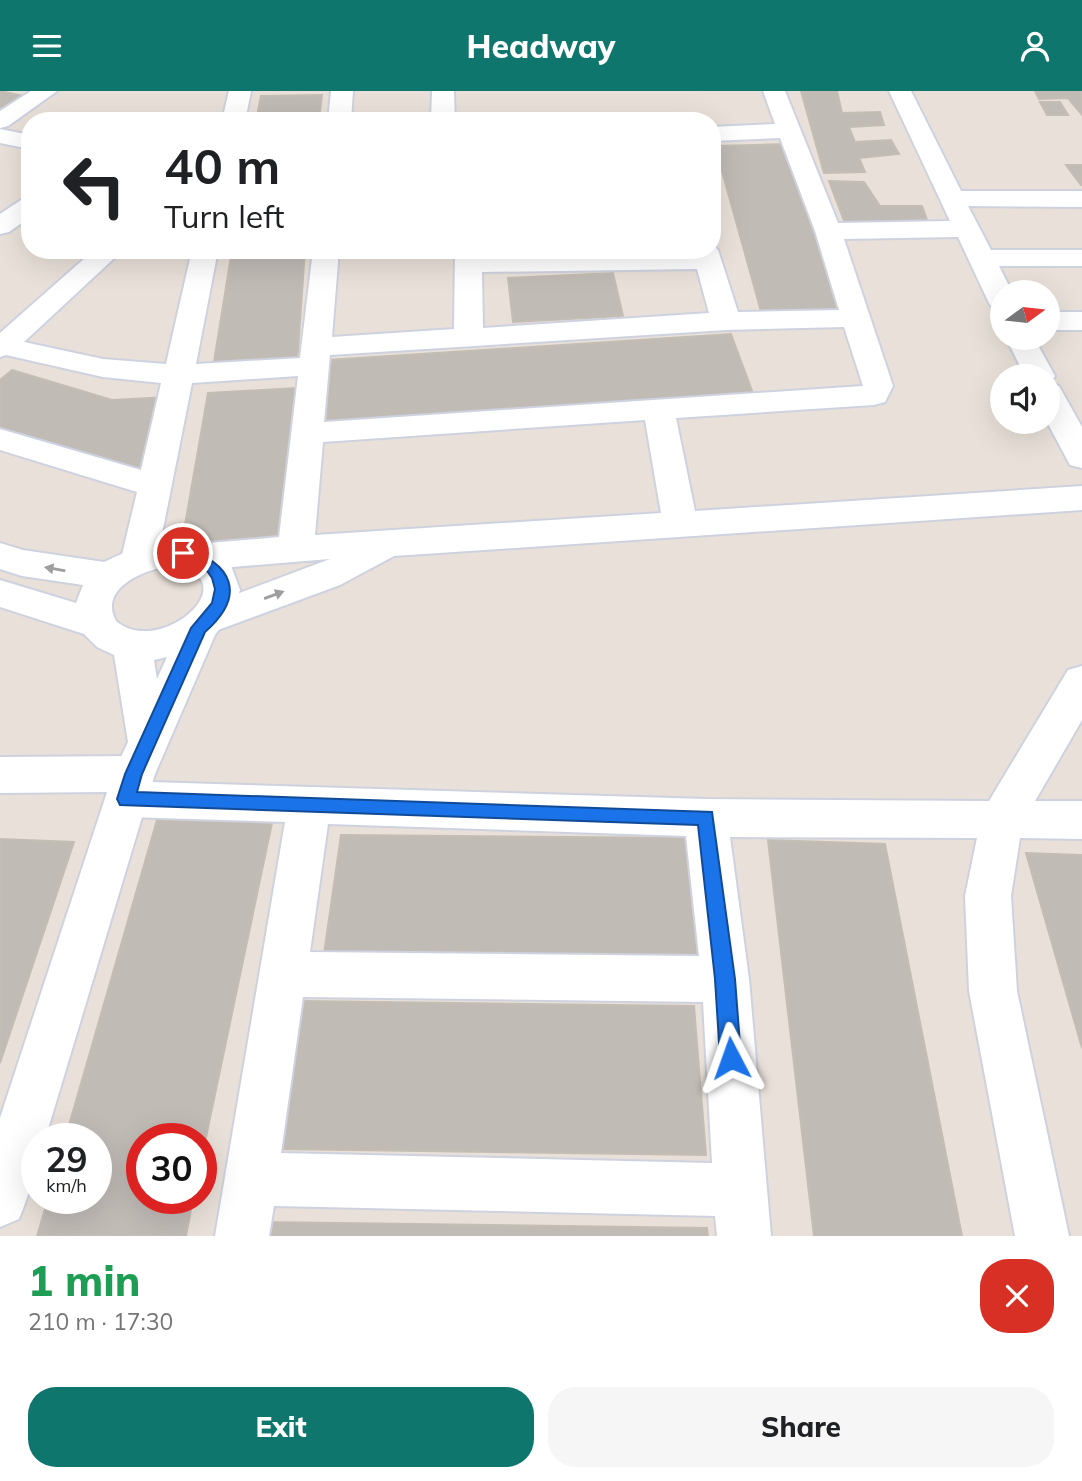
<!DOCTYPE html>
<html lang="en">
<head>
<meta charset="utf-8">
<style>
  :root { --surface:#fff; --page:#f6f6f6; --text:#202124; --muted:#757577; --accent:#0f766e }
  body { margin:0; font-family:Mulish,sans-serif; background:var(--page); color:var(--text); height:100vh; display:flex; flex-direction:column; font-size:26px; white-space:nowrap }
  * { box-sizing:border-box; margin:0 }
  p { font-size:23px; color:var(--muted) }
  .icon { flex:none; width:38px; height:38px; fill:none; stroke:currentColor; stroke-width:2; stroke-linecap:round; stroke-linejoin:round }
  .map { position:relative; height:1145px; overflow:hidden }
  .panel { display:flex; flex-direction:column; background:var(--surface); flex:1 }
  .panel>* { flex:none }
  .banner { position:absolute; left:21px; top:21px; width:700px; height:147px; border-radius:28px; box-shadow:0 7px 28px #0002; background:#fff; color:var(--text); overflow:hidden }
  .needle { width:46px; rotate:75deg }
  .fabs { position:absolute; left:990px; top:189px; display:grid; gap:14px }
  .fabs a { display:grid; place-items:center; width:70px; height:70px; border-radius:50%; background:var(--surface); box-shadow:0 7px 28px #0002; font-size:35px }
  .speed { position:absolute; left:21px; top:1032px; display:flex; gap:14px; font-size:35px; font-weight:700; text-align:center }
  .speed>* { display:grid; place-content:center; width:91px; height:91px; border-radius:50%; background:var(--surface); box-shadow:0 7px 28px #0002; line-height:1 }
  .speed small { font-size:18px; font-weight:400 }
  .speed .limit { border:10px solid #d22; background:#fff; color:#111 }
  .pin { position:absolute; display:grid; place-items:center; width:60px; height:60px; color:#fff; margin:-30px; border:4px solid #fff; border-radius:50%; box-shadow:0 2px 7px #0007 }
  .me { position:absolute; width:77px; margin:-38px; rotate:356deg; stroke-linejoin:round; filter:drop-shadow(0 0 5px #0008) }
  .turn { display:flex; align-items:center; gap:24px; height:147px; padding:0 28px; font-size:32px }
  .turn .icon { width:91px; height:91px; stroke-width:2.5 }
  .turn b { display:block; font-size:49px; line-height:60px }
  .round { display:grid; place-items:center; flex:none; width:74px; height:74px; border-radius:28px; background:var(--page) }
  .overview { display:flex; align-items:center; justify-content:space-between; height:119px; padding:0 28px }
  h1 { font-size:42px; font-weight:800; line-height:52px; color:#1e9e55 }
  .cta { display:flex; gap:14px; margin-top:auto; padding:14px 28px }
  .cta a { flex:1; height:80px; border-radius:28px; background:var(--accent); color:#fff; font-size:28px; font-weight:800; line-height:80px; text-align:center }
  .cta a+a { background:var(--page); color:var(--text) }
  header { display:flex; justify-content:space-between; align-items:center; height:91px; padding:0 28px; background:var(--accent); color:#fff; font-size:32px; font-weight:800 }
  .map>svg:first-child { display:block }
  .building { fill:#c1bbb6; stroke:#c4bdb3; stroke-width:2 }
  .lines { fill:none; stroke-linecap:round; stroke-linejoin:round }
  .minor-casing { stroke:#ced2df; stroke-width:4 }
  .tertiary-casing { stroke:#ced2df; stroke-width:4 }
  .minor { fill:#fff; fill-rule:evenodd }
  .tertiary { fill:#fff; fill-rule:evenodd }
  .oneway { fill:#9e9e9e }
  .route { fill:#1a73e8; stroke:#114b97; stroke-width:2 }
</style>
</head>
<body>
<header><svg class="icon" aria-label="menu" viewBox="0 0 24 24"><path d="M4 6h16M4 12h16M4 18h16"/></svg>Headway<svg class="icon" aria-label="person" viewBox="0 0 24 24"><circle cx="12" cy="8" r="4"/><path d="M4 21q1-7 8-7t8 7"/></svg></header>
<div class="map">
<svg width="1082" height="1145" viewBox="0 0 1082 1145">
  <rect width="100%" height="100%" fill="#e9e1d9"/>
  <path class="building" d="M0 0 28 6 0 25Z
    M801 0H837L842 22 880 21 884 34 849 36 855 51 891 49 899 63 859 67 865 81 824 82Z
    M1035 0H1082V24L1068 7 1039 8Z
    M322 4 319 30H256L261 5Z
    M1040 11H1060L1068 24H1047Z
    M788 53 851 223 762 224 715 55Z
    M1066 74H1082V94H1081Z
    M829 90 864 91 880 115H922L929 134 846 135Z
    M232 159H305L297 273 213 277Z
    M512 159H619L620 168 513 170Z
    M613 182 623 225 513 231 508 187Z
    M731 243 754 305 327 334 328 269Z
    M12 279 112 309 168 306 150 383 0 338V289Z
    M296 297 281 446 182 451 208 302Z
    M157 729 272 732 201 1070V1048H142V1108H193L186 1145H37L48 1108H96V1048H65Z
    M341 744 695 747 706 868 324 863Z
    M0 748 74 751 0 972Z
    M768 749 885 753 962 1145H814Z
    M1026 762 1082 764V957Z
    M301 910 694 915 706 1064 279 1058Z
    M262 1131 707 1137 708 1145H260Z"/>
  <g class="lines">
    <defs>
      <path id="minor" d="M31 0H57L8 35 0 37V20Z
        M229 0H251L245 30H222Z
        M331 0H353L351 30H328Z
        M432 0H454L455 30H431Z
        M763 0H785L838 132 950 130 889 0H911L961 100H1082V116L968 115 991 159H1082V175H999L1012 201H1003V220L993 218 989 212 958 146 844 148 893 295 885 311 874 314 676 327 695 420 1082 395V419L394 465 340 494 210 542 197 538 191 528 197 518 330 468 197 479 184 475 179 466 184 457 197 453 279 446 298 285 192 292 157 468 152 477 139 481 126 477 121 468 137 401 0 359V338L141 379 161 292 103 286 6 264 0 266V242L94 159H123L24 251 103 268 166 273 192 159H218L196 273 300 267 313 159H339L332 246 454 238 455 159H481L482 165 693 162 692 159H712V153L718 159 738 221 839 219 815 140 780 47 712 50V36L775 33ZM697 178 709 222 483 237 482 181ZM844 236 863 295 324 331 330 264 726 239ZM645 329 661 422 315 444 323 351Z
        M0 38 30 44V58L0 52Z
        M30 106V126L9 141 0 143V123L21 109Z
        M1048 221H1082V239H1048Z
        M1006 247H1034L1055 285 1051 292H1048V285H1025Z
        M1048 292 1059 295 1082 336V377L1070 374 1047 331Z
        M1082 575V629L1035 710H1082V748L1020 747 1011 805 1017 900 1069 1145H1015L969 900 965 805 977 747 730 746 749 888 771 1145H717L715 1125 274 1115 269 1145H215L285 731 126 726 111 721 105 708 108 701 0 702V666L134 665 149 671 155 683 151 691 706 708 989 710 1068 579ZM328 733 686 745 699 865 310 861ZM303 906 703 911 712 1072 281 1062Z"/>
      <path id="tertiary" d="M169 449 213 459 230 472 240 499 234 518 215 544 155 683 45 1048H37C37 1077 30 1101 19 1128L0 1136V1027L113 683 128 651 114 564 97 556 84 543 0 516V489L76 512 83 494 22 485 0 478V452L23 459 104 471 130 459ZM169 475C176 476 185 476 191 480 234 503 155 564 116 530 98 497 144 479 169 475ZM167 566 157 588 154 569Z"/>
    </defs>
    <use href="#minor" class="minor-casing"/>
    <use href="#tertiary" class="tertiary-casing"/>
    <use href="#minor" class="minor"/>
    <use href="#tertiary" class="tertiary"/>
  </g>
  <defs><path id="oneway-solid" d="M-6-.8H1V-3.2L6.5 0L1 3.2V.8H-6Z" transform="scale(1.75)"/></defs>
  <g class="oneway">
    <use href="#oneway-solid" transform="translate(55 478) rotate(-170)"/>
    <use href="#oneway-solid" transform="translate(274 504) rotate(-20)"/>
  </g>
  <path class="route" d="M183 457C233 472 247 504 205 541L142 683 137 701 712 721 735 888 741 967 738 974 731 977 723 974 720 967 715 888 698 734 120 714 117 708 125 683 191 537 212 512 215 498 212 487 205 477 178 466 176 462 178 459Z"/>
</svg>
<div class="fabs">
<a><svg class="needle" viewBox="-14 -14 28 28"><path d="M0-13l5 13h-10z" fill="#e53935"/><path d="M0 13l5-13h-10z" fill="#757577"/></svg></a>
<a><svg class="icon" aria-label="sound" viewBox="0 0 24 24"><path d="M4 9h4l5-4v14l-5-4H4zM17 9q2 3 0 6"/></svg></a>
</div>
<div class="speed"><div>29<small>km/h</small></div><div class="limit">30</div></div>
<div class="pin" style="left:183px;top:462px;background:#d93025"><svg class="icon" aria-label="arrive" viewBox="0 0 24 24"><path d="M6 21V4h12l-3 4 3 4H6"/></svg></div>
<svg class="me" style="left:731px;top:967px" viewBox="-20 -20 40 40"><path d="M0-17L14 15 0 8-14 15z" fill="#1a73e8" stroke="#fff" stroke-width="4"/></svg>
<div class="banner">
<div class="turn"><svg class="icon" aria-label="left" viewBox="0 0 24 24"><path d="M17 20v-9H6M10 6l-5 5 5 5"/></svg><div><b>40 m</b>Turn left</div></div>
</div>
</div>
<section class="panel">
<div class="overview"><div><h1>1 min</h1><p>210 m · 17:30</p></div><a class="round" style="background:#d93025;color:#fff"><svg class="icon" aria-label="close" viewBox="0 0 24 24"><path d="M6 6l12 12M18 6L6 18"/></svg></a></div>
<div class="cta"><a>Exit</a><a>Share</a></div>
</section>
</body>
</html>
